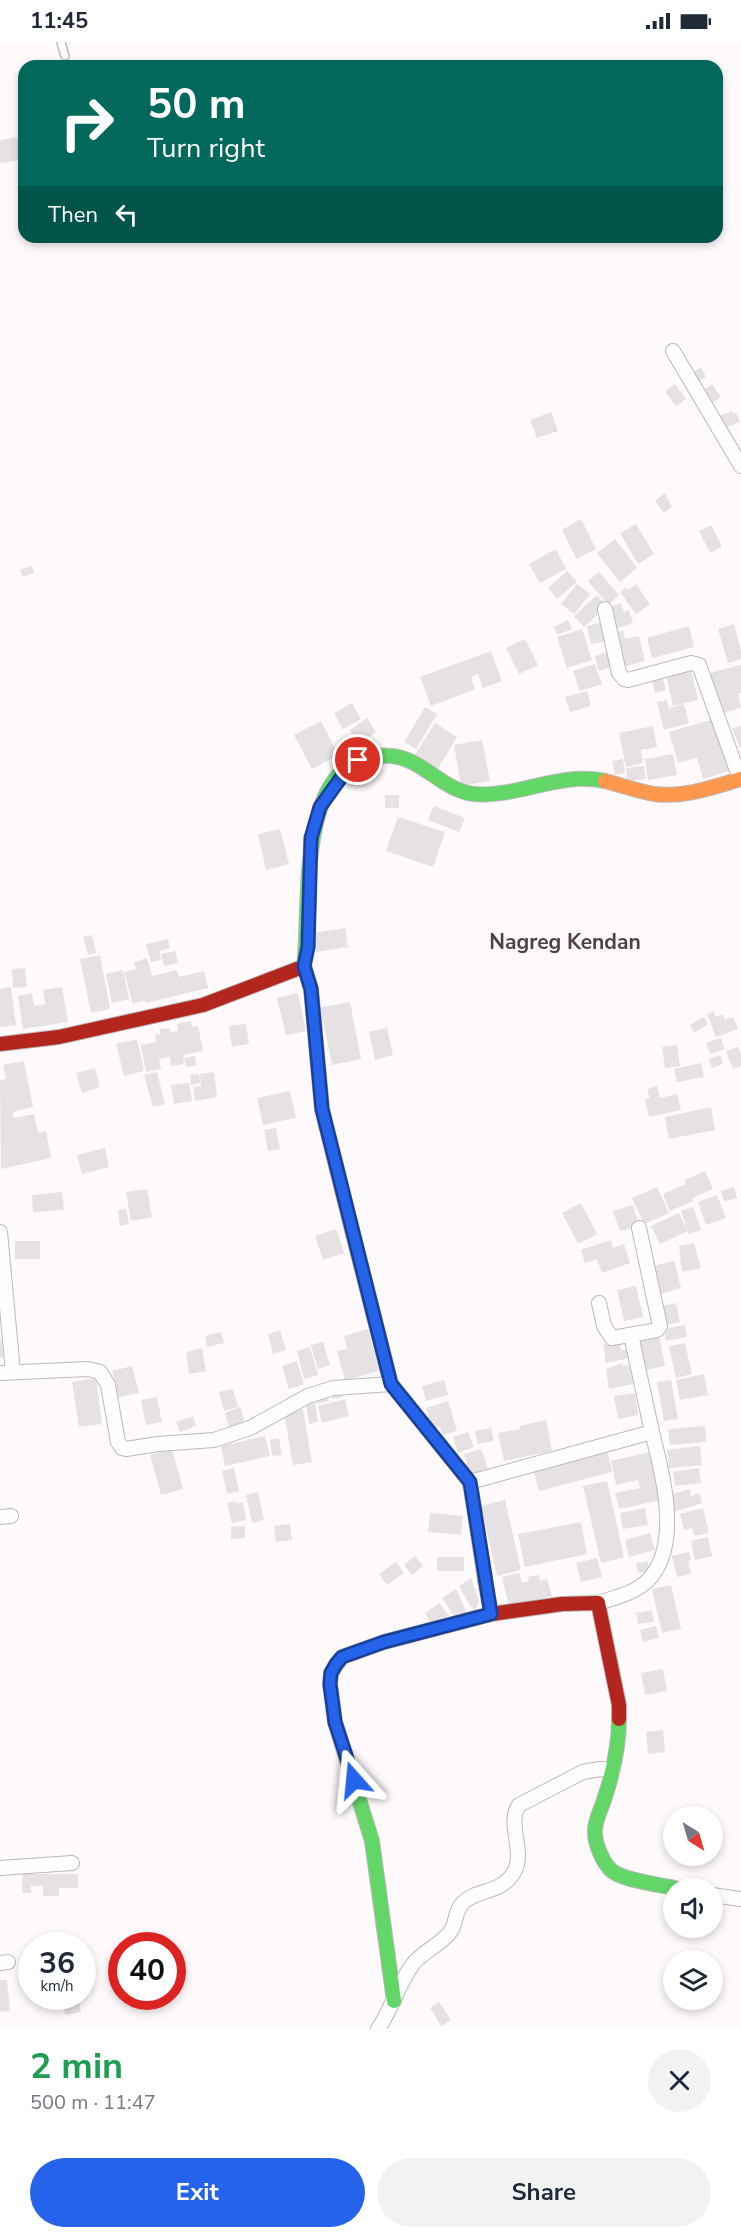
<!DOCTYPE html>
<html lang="en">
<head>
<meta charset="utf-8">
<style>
  :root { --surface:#fff; --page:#f2f2f3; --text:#1f2937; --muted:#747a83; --accent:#2563eb }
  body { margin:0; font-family:"Nunito Sans",sans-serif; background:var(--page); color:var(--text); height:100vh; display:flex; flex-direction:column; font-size:22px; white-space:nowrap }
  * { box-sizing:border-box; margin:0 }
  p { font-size:20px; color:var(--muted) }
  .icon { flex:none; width:33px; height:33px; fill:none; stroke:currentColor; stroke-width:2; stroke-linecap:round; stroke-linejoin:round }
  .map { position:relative; height:1987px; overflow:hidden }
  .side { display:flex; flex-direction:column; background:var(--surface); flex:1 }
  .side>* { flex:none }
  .guide { position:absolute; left:18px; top:18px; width:705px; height:183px; border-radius:18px; box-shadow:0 3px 9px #0003; background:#00695c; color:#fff; overflow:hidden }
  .needle { width:39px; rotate:143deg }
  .fabs { position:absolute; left:663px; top:1764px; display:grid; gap:12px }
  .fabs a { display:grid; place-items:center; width:60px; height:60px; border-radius:50%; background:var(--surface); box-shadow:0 3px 9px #0003; font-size:30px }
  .speed { position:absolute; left:18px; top:1890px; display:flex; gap:12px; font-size:30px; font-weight:700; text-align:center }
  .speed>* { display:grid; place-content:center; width:78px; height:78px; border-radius:50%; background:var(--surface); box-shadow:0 3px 9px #0003; line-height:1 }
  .speed small { font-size:15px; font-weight:400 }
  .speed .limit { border:9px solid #d22; background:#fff; color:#111 }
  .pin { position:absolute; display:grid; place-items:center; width:51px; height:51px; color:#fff; margin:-26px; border:3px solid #fff; border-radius:50%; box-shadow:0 2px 6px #0007 }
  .me { position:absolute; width:66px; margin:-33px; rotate:342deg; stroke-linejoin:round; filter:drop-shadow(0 0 4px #0008) }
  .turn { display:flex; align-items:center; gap:21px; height:126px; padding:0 30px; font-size:27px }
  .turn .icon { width:78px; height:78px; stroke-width:2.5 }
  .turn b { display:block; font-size:42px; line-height:51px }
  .then { display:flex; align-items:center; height:57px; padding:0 30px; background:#0003; gap:12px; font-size:22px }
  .round { display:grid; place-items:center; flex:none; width:63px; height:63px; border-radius:32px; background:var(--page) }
  .overview { display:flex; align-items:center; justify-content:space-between; height:102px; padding:0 30px }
  h1 { font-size:36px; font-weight:700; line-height:45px; color:#1e9e55 }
  .primary-button { display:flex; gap:12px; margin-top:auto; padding:12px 30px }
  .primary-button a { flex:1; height:69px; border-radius:36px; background:var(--accent); color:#fff; font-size:24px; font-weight:700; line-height:69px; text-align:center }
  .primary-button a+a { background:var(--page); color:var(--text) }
  .status { display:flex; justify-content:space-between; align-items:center; height:42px; padding:0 30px; background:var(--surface); direction:ltr }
  .status svg { height:16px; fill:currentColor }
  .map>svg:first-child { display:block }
  .building { fill:#e6e1e2 }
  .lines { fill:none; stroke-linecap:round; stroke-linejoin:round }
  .lane-casing { stroke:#bdb8b9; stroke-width:10 }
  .street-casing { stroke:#bdb8b9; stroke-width:16 }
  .fast-casing { stroke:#bdb8b9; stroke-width:16 }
  .slow-casing { stroke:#bdb8b9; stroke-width:16 }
  .jam-casing { stroke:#bdb8b9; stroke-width:16 }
  .lane { stroke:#fffefe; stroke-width:7 }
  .street { stroke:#fffefe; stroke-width:14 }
  .fast { stroke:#63d668; stroke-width:14 }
  .slow { stroke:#ff974d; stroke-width:14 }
  .jam { stroke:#b3261e; stroke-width:14 }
  .route-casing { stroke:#184099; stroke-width:15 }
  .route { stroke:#2563eb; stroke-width:10 }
  .labels { text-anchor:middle; stroke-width:6; stroke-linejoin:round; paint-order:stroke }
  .quarter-label { font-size:21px; font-weight:bold; fill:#4e4143; stroke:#fff8f9 }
</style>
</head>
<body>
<div class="status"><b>11:45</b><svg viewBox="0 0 49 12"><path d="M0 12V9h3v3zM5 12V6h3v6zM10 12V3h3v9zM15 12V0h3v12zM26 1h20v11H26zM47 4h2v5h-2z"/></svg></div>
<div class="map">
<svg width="741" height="1987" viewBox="0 0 741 1987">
  <rect width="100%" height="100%" fill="#fef9fa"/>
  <path class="building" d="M19 95 22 118 0 121V98Z
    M701 325 706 335 695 341 690 332Z
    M675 342 686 357 676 364 665 349Z
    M712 342 721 355 709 363 701 350Z
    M732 369 733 372 736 371 740 380 725 386 720 374Z
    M551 370 558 389 537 396 530 378Z
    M665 451 672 465 664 471 655 459Z
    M581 477 596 507 577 517 562 488Z
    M636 482 654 512 638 522 620 491Z
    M711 483 722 505 710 511 699 489Z
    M615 497 637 526 620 540 597 511Z
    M556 507 566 527 540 541 529 522Z
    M32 524 34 531 23 535 20 528Z
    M567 529 577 540 557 557 548 546Z
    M599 530 619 553 608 563 588 539Z
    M577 542 590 552 574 572 561 562Z
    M636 542 650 562 636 572 620 550 626 546 628 548Z
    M597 553 607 564 584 585 574 574Z
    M621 561 624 570 629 568 633 581 614 587 607 566Z
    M568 578 572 587 557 593 554 585Z
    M608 579 612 598 591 602 587 584Z
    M734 582 741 609V617L728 621 718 587Z
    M689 584 694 605 652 616 647 596Z
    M582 587 592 618 567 626 557 595Z
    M623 589 625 597 639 594 645 619 623 625 615 590Z
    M525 597 538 623 519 632 506 606Z
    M491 609 502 639 483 646 478 632 471 635 475 647 431 664 420 635Z
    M609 609 614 624 599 629 595 614Z
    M595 622 602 642 580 649 573 629Z
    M690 623 698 658 673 664 665 629Z
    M741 623V651L738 652 741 666 719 672 709 631Z
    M662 631 666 648 655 651 651 634Z
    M587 649 591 664 570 670 565 655Z
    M667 658 669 666 684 662 689 681 664 688 657 660Z
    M352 661 361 677 343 687 334 671Z
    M425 665 437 672 416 707 404 700Z
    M367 676 376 690 359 702 350 688Z
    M714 677 729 729 703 737 697 716 678 721 669 690Z
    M321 679 338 713 312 727 294 693Z
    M435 681 457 695 436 730 413 716Z
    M741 683V708L732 687Z
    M653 684 657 705 641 708 643 721 626 725 619 691Z
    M482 698 490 739 461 744 454 703Z
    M673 712 677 733 648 738 645 717Z
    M623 717 625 731 615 733 612 719Z
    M644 724 645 737 627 739 626 726Z
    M385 753H399V766H385Z
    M434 764 465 776 459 790 428 778Z
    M398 775 445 790 433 825 386 809Z
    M280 787 289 822 266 828 258 792Z
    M345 886 348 905 316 910 313 891Z
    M92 893 96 911 88 913 83 895Z
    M168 897 170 906 159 909 161 918 151 920 146 902Z
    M175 909 178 921 164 924 161 912Z
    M100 913 110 967 91 971 80 917Z
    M147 916 152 934 177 928 179 935 204 929 208 946 146 961 145 958 133 962 124 930 136 927 134 920Z
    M25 926 27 945 13 946 12 927Z
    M123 928 129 957 112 961 106 932Z
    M11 945 16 983 0 985V947Z
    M62 945 68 980 23 987 18 954 32 951 34 964 45 962 43 948Z
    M298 951 306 989 286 993 277 956Z
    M350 960 361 1017 332 1023 323 979 318 966Z
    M714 969 716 975 723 972 725 978 733 975 738 987 716 995 707 972Z
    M704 975 708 982 694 991 690 983Z
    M191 979 192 985 198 984 203 1009 183 1013 184 1022 171 1024 170 1015 159 1017 161 1027 146 1030 141 1003 156 1000 155 993 160 992V987L170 986V990L178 989 177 982Z
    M246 982 249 1002 232 1005 229 984Z
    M387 986 393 1013 375 1018 369 990Z
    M721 996 725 1007 710 1012 706 1001Z
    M137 997 144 1029 124 1034 116 1002Z
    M677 1003 680 1024 665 1026 662 1005Z
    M738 1005 741 1013V1024L733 1027 726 1009Z
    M720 1013 723 1022 712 1026 709 1017Z
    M195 1014 196 1023 186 1025 184 1016Z
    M24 1019 33 1065 13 1070 14 1076 34 1072 38 1091 46 1089 51 1116 1 1127 0 1038 6 1037 3 1023Z
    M701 1021 704 1035 677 1040 674 1027Z
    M95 1026 100 1045 82 1051 76 1031Z
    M157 1030 165 1062 153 1065 144 1033Z
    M214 1030 217 1055 195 1059 193 1045 201 1044 200 1032Z
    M199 1032 200 1041 191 1043 190 1033Z
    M189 1041 192 1059 174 1062 171 1043Z
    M657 1044 660 1056 677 1052 681 1068 649 1075 645 1057 650 1056 647 1047Z
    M290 1049 296 1076 263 1083 257 1056Z
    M711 1065 715 1088 669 1097 665 1075Z
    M276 1086 280 1107 268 1109 264 1088Z
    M105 1106 109 1125 82 1132 77 1113Z
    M705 1129 713 1147 692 1156 693 1159 670 1169 663 1152 686 1142 685 1138Z
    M657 1145 669 1171 644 1182 632 1156Z
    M734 1145 737 1156 724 1160 721 1149Z
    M147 1147 152 1175 131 1179 126 1150Z
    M62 1150 64 1168 33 1170 32 1153Z
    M717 1153 726 1176 706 1183 698 1160Z
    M581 1161 597 1192 578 1202 562 1171Z
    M633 1163 639 1184 620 1189 613 1169Z
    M693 1165 701 1188 689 1192 681 1169Z
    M126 1167 129 1182 120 1184 118 1168Z
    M679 1171 688 1189 660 1202 651 1184Z
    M336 1187 344 1211 323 1218 315 1194Z
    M611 1198 613 1206 624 1202 630 1221 602 1231 597 1217 585 1221 581 1208Z
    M15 1199H40V1217H15Z
    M694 1201 701 1226 682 1230 679 1204Z
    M674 1219 681 1246 660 1252 653 1224Z
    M636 1244 643 1275 624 1279 617 1248Z
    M676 1261 680 1280 665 1283 662 1264Z
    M685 1283 687 1295 666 1299 664 1287Z
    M368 1287 379 1329 345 1338 337 1309 347 1307 344 1294Z
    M280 1288 286 1308 273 1312 268 1292Z
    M221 1290 224 1301 207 1305 205 1294Z
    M659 1293 665 1324 645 1328 639 1297Z
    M1 1297 4 1315 0 1316V1298Z
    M619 1299 621 1308 628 1307 630 1316 606 1321 603 1302Z
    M323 1300 330 1323 318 1327 311 1303Z
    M685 1301 692 1332 676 1336 669 1304Z
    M310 1305 318 1333 304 1337 297 1309Z
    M202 1306 206 1329 189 1332 186 1310Z
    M297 1319 304 1342 289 1347 282 1324Z
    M622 1321 623 1324 629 1323 633 1342 609 1347 606 1327Z
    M132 1324 139 1351 118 1355 112 1329Z
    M704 1332 708 1353 680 1358 676 1338Z
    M96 1336 102 1382 79 1385 72 1340Z
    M444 1338 448 1353 426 1359 422 1344Z
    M671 1338 678 1377 664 1379 657 1340Z
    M233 1347 238 1365 224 1369 219 1350Z
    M342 1347 343 1355 332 1357 331 1350Z
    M327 1351 329 1359 317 1362 316 1354Z
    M635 1351 638 1373 618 1377 614 1354Z
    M157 1355 162 1380 146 1383 141 1358Z
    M345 1357 349 1374 322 1381 318 1364Z
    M448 1359 457 1389 442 1393 440 1385 432 1387 426 1366Z
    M315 1361 318 1380 309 1382 306 1362Z
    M240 1365 245 1380 229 1385 225 1371Z
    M303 1367 312 1420 293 1423 284 1370Z
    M193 1374 196 1384 180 1390 176 1380Z
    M546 1378 552 1409 504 1419 498 1391 520 1387V1384Z
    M705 1384 706 1400 670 1403 668 1387Z
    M491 1386 494 1399 478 1402 475 1389Z
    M468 1390 474 1405 458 1411 453 1395Z
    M265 1394 270 1414 225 1424 221 1404Z
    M279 1396 282 1413 272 1414 270 1398Z
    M700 1404 702 1423 669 1426 667 1408Z
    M172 1407 183 1447 161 1453 150 1413Z
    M481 1407 488 1427 470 1433 464 1412Z
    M607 1408 612 1430 539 1449 533 1427Z
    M651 1410 662 1458 619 1467 615 1451 640 1446 638 1438 616 1443 611 1419Z
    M234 1426 239 1449 227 1452 222 1429Z
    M699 1426 701 1441 675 1444 673 1430Z
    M607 1439 624 1515 601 1521 583 1444Z
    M690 1447 691 1454 699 1451 702 1461 674 1470 669 1453Z
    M258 1450 264 1478 252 1481 246 1453Z
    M505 1458 521 1528 497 1534 481 1464Z
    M235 1459 236 1462 243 1460 246 1478 232 1481 227 1461Z
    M645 1466 648 1483 623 1487 620 1471Z
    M703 1466 709 1491 694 1494 692 1486 684 1488 680 1472Z
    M430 1471 463 1474 461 1493 428 1490Z
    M581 1480 587 1512 525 1525 518 1492Z
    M290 1482 292 1498 276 1500 274 1484Z
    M245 1484V1496L231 1497V1485Z
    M650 1491 655 1508 629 1515 625 1498Z
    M708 1495 712 1514 695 1518 691 1499Z
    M689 1510 691 1518 688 1519 691 1532 677 1535 672 1514Z
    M415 1514 423 1524 412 1533 404 1523Z
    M437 1515H464V1529H437Z
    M597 1516 602 1535 581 1540 576 1521Z
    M648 1519 649 1529 638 1531 636 1521Z
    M396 1520 404 1531 387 1543 379 1532Z
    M519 1531 522 1541 529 1539 528 1535 539 1533 540 1539 547 1537 552 1554 509 1564 502 1535Z
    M471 1536 479 1558 476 1568 470 1564 459 1544Z
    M671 1543 681 1587 662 1591 652 1547Z
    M456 1547 467 1572 455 1576 442 1556Z
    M439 1561 449 1574 430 1580 425 1571Z
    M652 1568 654 1580 638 1582 636 1571Z
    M656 1584 659 1596 643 1600 640 1588Z
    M663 1627 667 1649 645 1653 641 1631Z
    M663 1688 665 1710 648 1712 646 1690Z
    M23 1832H78V1846H59V1854H43V1844H31V1851H22Z
    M0 1938H7L10 1969 0 1970Z
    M62 1954H78L81 1970 65 1973Z
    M439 1960 451 1978 441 1984 430 1966Z"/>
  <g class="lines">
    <defs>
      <path id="lane" d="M61 0 65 14"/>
      <path id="street" d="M673 309 741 424
        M605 567 619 631 624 637 628 638 691 621 699 623 740 737
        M0 1190 13 1330
        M599 1261 604 1284 612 1296 652 1289 657 1288 660 1284 639 1186
        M631 1293 652 1390
        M0 1331 88 1327 100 1330 108 1343 118 1400 122 1406 126 1407 158 1402 214 1398 250 1386 308 1354 333 1346 391 1342
        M470 1440 652 1390C663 1432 683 1508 645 1541 632 1552 613 1556 598 1561
        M0 1475 11 1474
        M0 1826 72 1821
        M712 1853 741 1857
        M0 1921 8 1920
        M378 1987C392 1967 398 1942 413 1922 423 1909 441 1903 451 1889 456 1881 455 1871 461 1863 475 1846 501 1853 514 1830 526 1810 506 1782 519 1763L583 1730 600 1727 613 1728"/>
      <path id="fast" d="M297 927 304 924C312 864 292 705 392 714 423 717 443 749 474 752 519 756 559 729 605 739
        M353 1192 391 1342 470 1440 485 1537
        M619 1677C619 1704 613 1730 605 1755 602 1765 596 1776 595 1787 594 1800 602 1820 612 1829 623 1838 660 1843 675 1846
        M394 1959 372 1799 335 1680 330 1642 331 1631 342 1615 384 1600 491 1572"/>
      <path id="slow" d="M605 739C621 743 637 749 654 752 684 756 713 745 741 737
        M304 924 311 947 322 1067 353 1192"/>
      <path id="jam" d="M0 1002 59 995 203 963 297 927
        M485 1537 491 1572 562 1562 598 1561 619 1663V1677"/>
    </defs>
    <use href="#lane" class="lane-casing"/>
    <use href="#street" class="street-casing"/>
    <use href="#fast" class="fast-casing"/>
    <use href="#slow" class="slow-casing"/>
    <use href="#jam" class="jam-casing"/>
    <use href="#lane" class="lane"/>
    <use href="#street" class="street"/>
    <use href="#fast" class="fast"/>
    <use href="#slow" class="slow"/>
    <use href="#jam" class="jam"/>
  </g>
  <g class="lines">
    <defs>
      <path id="route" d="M354 1738 335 1680 330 1642 331 1631 336 1622 342 1615 384 1600 491 1572 470 1440 391 1342 322 1067 311 947 304 924 308 905 311 796 320 765 348 726 358 718"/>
    </defs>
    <use href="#route" class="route-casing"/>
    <use href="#route" class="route"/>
  </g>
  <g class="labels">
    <g class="quarter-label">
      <text x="565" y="907">Nagreg Kendan</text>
    </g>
  </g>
</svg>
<div class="fabs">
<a><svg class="needle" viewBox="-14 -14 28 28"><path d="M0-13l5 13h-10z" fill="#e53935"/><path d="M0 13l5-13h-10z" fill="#747a83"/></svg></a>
<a><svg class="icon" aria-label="sound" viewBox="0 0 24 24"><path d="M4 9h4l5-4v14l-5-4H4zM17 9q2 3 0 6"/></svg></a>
<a><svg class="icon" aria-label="layers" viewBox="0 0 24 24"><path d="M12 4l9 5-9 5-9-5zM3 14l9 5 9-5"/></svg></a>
</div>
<div class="speed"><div>36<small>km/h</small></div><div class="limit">40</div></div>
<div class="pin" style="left:358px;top:718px;background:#d93025"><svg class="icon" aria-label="arrive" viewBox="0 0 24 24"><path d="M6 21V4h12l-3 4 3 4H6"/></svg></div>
<svg class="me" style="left:354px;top:1738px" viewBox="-20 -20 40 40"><path d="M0-17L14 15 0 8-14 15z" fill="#2563eb" stroke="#fff" stroke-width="4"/></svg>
<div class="guide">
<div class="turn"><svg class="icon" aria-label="right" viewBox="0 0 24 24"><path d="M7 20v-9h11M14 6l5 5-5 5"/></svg><div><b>50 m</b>Turn right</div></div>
<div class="then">Then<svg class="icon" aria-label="left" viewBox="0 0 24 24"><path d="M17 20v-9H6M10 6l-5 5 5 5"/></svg></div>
</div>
</div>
<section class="side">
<div class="overview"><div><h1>2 min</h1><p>500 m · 11:47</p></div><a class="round"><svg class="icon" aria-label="close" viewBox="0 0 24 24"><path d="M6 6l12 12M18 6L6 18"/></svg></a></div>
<div class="primary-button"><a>Exit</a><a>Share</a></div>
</section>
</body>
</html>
